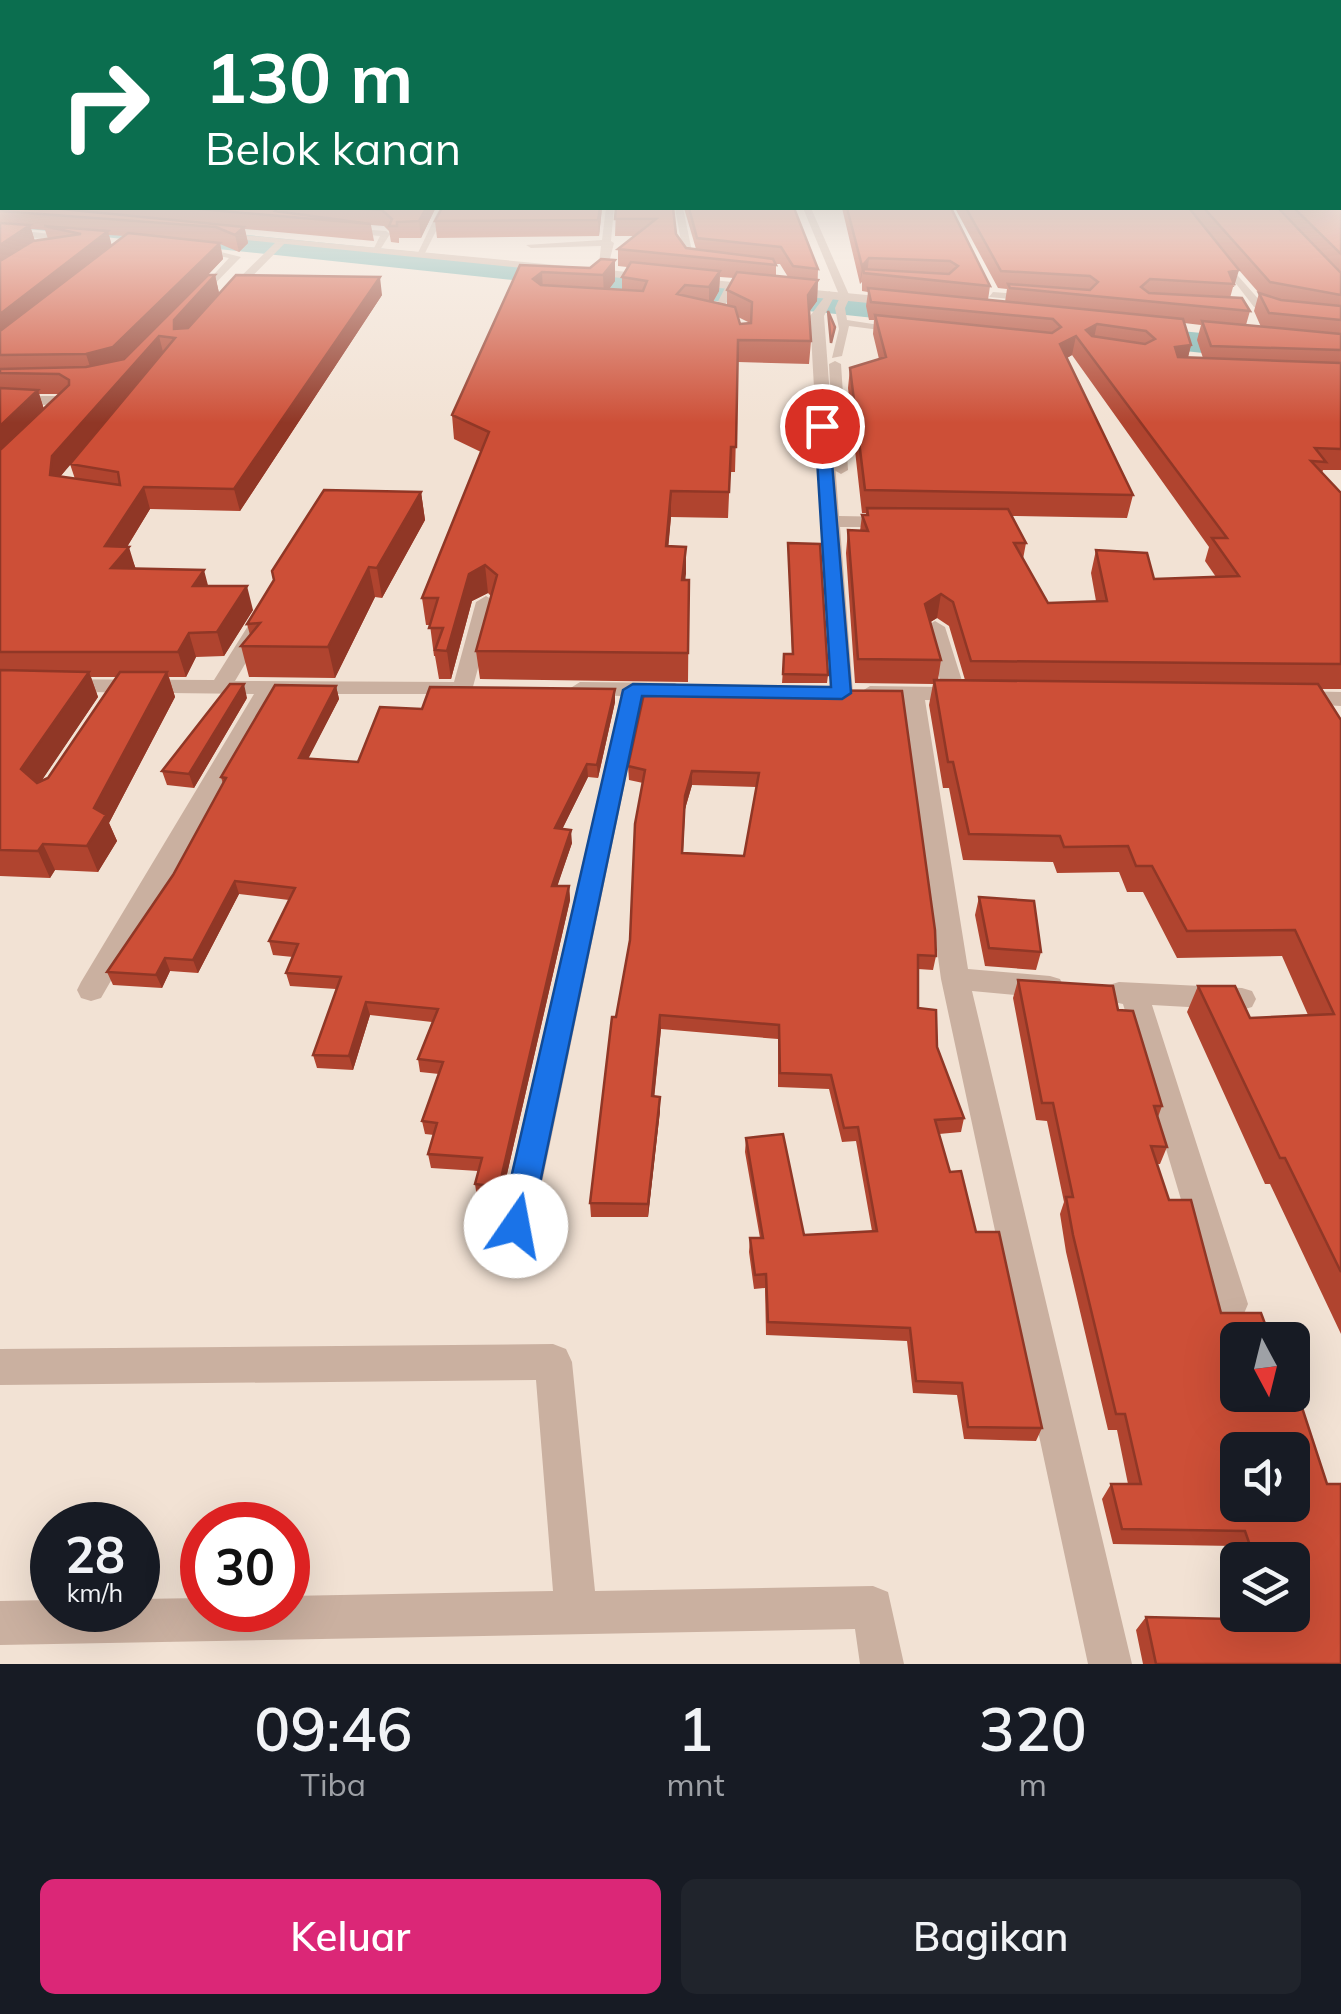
<!DOCTYPE html>
<html lang="id">
<head>
<meta charset="utf-8">
<style>
  :root { --surface:#171b24; --page:#20242c; --text:#f1f3f6; --muted:#9ea1a6; --accent:#db2777 }
  body { margin:0; font-family:Mulish,sans-serif; background:var(--page); color:var(--text); height:100vh; display:flex; flex-direction:column; font-size:38px; white-space:nowrap }
  * { box-sizing:border-box; margin:0 }
  p { font-size:32px; color:var(--muted) }
  .icon { flex:none; width:55px; height:55px; fill:none; stroke:currentColor; stroke-width:2; stroke-linecap:round; stroke-linejoin:round }
  .map { position:relative; height:1664px; overflow:hidden }
  .sheet { display:flex; flex-direction:column; background:var(--surface); flex:1 }
  .sheet>* { flex:none }
  .guide { position:absolute; left:0px; top:0px; width:1342px; height:210px; box-shadow:0 10px 40px #0002; background:#0b6e4f; color:#fff; overflow:hidden }
  .needle { width:65px; rotate:173deg }
  .tools { position:absolute; left:1220px; top:1322px; display:grid; gap:20px }
  .tools a { display:grid; place-items:center; width:90px; height:90px; border-radius:15px; background:var(--surface); box-shadow:0 10px 40px #0002; font-size:50px }
  .speed { position:absolute; left:30px; top:1502px; display:flex; gap:20px; font-size:50px; font-weight:700; text-align:center }
  .speed>* { display:grid; place-content:center; width:130px; height:130px; border-radius:50%; background:var(--surface); box-shadow:0 10px 40px #0002; line-height:1 }
  .speed small { font-size:25px; font-weight:400 }
  .speed .limit { border:15px solid #d22; background:#fff; color:#111 }
  .pin { position:absolute; display:grid; place-items:center; width:85px; height:85px; color:#fff; margin:-42px; border:5px solid #fff; border-radius:50%; box-shadow:0 2px 10px #0007 }
  .me { position:absolute; width:110px; margin:-55px; rotate:12deg; stroke-linejoin:round; filter:drop-shadow(0 0 8px #0008) }
  .turn { display:flex; align-items:center; gap:35px; height:210px; padding:0 40px; font-size:45px }
  .turn .icon { width:130px; height:130px; stroke-width:2.5 }
  .turn b { display:block; font-size:70px; line-height:85px }
  .eta { display:flex; justify-content:space-evenly; align-items:center; height:170px; text-align:center }
  .eta b { font-size:60px; font-weight:600; line-height:70px }
  .button { display:flex; gap:20px; margin-top:auto; padding:20px 40px }
  .button a { flex:1; height:115px; border-radius:15px; background:var(--accent); color:#fff; font-size:40px; font-weight:600; line-height:115px; text-align:center }
  .button a+a { background:var(--page); color:var(--text) }
  .map>svg:first-child { display:block }
  .lines { fill:none; stroke-linecap:round; stroke-linejoin:round }
  .river { fill:#72b0ad; fill-rule:evenodd }
  .service { fill:#cab0a0; fill-rule:evenodd }
  .minor { fill:#cab0a0; fill-rule:evenodd }
  .tertiary { fill:#cab0a0; fill-rule:evenodd }
  .wall { fill:#b0442f; fill-rule:evenodd }
  .shaded-wall { fill:#903726 }
  .building { fill:#cd4f37; stroke:#903726; stroke-width:2.5; fill-rule:evenodd }
  .route { fill:#1a73e8; stroke:#114b97; stroke-width:2.5 }
</style>
</head>
<body>
<div class="map">
<svg width="1341" height="1664" viewBox="0 0 1341 1664">
  <rect width="100%" height="100%" fill="#f2e2d4"/>
  <g class="lines">
    <path class="river" d="M0 210 951 306 967 316 951 326 0 226Z
      M1105 324 1341 346V368L1093 341 1088 334 1093 327Z"/>
    <path class="service" d="M442 208 446 211 424 255 416 257 438 211Z
      M606 208H614L611 241 614 243 606 275 598 273 601 246 531 248 526 245 602 240Z
      M675 208H683L693 256 702 260V264L684 258Z
      M803 208H811L850 297 845 308 847 320 899 328 903 329V333L849 326 842 356 832 358 839 329 835 308 840 297Z
      M344 228 386 231 390 234 378 253 373 250 380 236 347 233Z
      M0 229 73 236 78 239 73 242 0 235Z
      M279 239 287 241 231 298H223V294Z
      M197 246 241 257 199 300 195 295 229 258 194 251Z
      M1217 259H1223L1262 303 1283 311V315L1254 307Z
      M731 283 736 286 719 315 710 317 726 286Z
      M993 292 1031 295 1036 298 1031 301 989 297Z
      M835 361 841 364 848 470 841 474 834 470 829 364Z"/>
    <path class="minor" d="M829 291 835 295 824 316 839 516 894 517 903 522 894 527H840L853 693 842 700 831 693 810 316Z
      M0 396H64L72 401 52 422 44 417 53 405 0 404Z
      M486 596 496 602 471 694H276L101 998 91 1001 81 998 77 990 81 982 254 694 0 691V679L214 680 253 618 260 616 270 622 235 681 454 682 476 602Z
      M935 621 945 627 964 687 976 694 965 701 925 700 968 969 1050 976 1060 979 1064 987 1060 995 1050 998 972 991 1132 1664H1088L941 979 903 700H870L859 693 870 686 942 687 925 627Z
      M580 682 675 683 686 690 675 697 643 696 533 1226 528 1237 516 1241 504 1237 499 1226 621 696 572 694 569 689Z
      M1295 691 1341 692V706L1287 703 1284 698Z
      M1119 982 1242 988 1252 991 1256 999 1252 1007 1242 1010 1152 1005 1248 1304 1243 1316 1230 1321 1217 1316 1212 1304 1123 1004 1109 1001 1105 993 1109 985Z
      M553 1344 566 1349 572 1362 595 1591 873 1586 888 1592 904 1664H860L855 1629 0 1645V1601L52 1600V1610H138V1599L202 1598V1610H288V1596L553 1591 536 1380 0 1385V1349Z"/>
    <path class="tertiary" d="M213 232 898 298 904 302 898 306 217 237Z"/>
  </g>
  <path class="wall" d="M0 190H2V208H437L435 209 421 238H399V243L391 242 389 231 384 226 371 225 374 241 245 229 248 243 239 252 220 244 223 259 208 275H215L219 293 382 295 240 511 150 509 127 547 136 569 208 586 253 610 224 656 196 657 186 677H169L175 697 109 823 117 841 98 872 55 870 50 878 0 876ZM31 229 45 230 48 239 35 241ZM109 235 124 236 112 246ZM39 394H60L44 409ZM70 464 75 479 60 477ZM91 677H117L48 778 41 781 98 697Z
    M1341 190V470H1323L1322 473 1341 493V689H1322L1341 720V1334L1270 1184H1265L1187 1012 1198 986 1250 1018 1308 1015 1282 956 1177 958 1143 892H1127L1119 872 1057 873 1053 862 963 860 949 788H943L929 705 933 684 855 683 846 553 848 530 860 531 862 515H866V513H862L848 388 850 368 879 359 873 334 874 320H869L866 306 868 292 862 291V282L860 284 842 208H951L990 286 988 300 1005 302 1007 289 998 288 955 208H1340ZM1238 269 1259 293 1254 311 1261 327 1246 325 1250 311 1230 298ZM1184 323 1201 325 1197 340 1203 358 1188 357 1191 345ZM1072 355 1209 547 1205 561 1216 577 1154 579 1096 550 1091 573 1096 601 1048 603 1023 559 1026 543 1011 516 1127 518 1133 495 1067 358ZM937 618 949 626 965 680H938L941 660 930 622Z
    M442 208H602L599 236 437 238 435 221Z
    M616 208H674L676 234 686 248 696 249 684 208H794L818 269 817 301 809 312 811 341 809 364 738 362 735 472H730L728 518 671 517 668 546 686 580H689L688 682 480 679 476 651 491 596 488 593 472 601 451 679H439L435 656H434L430 625H426L422 598 481 452 454 439 452 415 520 265 590 268 615 260V281L609 289H622V277L627 267 618 266V249L635 236H615ZM776 264H780L788 277 776 276ZM720 277 734 278 727 290V305L713 302 719 291ZM738 317 750 323 740 324Z
    M421 492 425 520 382 598 375 597 335 678 249 677 241 646 250 635 247 624Z
    M788 543 828 675 827 683H782L784 654H792Z
    M336 686 339 699 308 758 358 762 422 709 615 702 598 778 588 777 562 829 572 843 557 886H569L570 900 501 1200 477 1198 475 1184 478 1171 431 1168 428 1154 434 1135 425 1134 422 1121 439 1074 420 1072 418 1059 432 1022 370 1015 353 1070 317 1068 313 1055 336 989 290 986 286 973 293 957 273 955 269 941 289 900 239 894 198 973 170 971 162 988 113 985 107 972 173 875 223 784 221 777Z
    M902 691 936 956 933 970 918 969V1008L937 1047 964 1118 961 1132 939 1134 950 1172 976 1232 1042 1428 1036 1441 964 1439 957 1395 913 1393 907 1341 766 1335 765 1288 754 1289 749 1252 750 1238H760L745 1152 746 1138 804 1235 872 1231 856 1141 842 1142 829 1089 778 1087V1039L661 1029 654 1096 660 1097V1111L648 1217H591L590 1203 616 1017 630 940 643 783 629 780 628 766ZM692 785 756 787 744 856 683 853 685 809Z
    M247 698 194 788 167 785 162 771Z
    M979 897 1041 952 1036 970 985 966 975 915Z
    M1018 980 1118 1010 1162 1106 1158 1117 1167 1147 1160 1164H1157L1169 1200 1221 1313 1341 1664H1143L1136 1630 1146 1617 1258 1619 1257 1615H1292V1560H1239L1234 1546 1113 1544 1102 1499 1111 1484H1128L1117 1430H1108L1066 1252 1060 1214 1064 1202 1047 1121 1036 1120 1013 998Z"/>
  <path class="shaded-wall" d="M426 208H437L435 209 421 238 419 221Z
    M600 208H602L599 236 598 220Z
    M30 225 35 242 0 266V245Z
    M244 227 248 243 239 252 235 235Z
    M108 231 112 248 0 338V314Z
    M220 243 223 259 119 367 92 373 86 354Z
    M869 258 867 274 863 269 860 284 862 266Z
    M615 260V281L604 296 603 275Z
    M1239 270 1234 287H1233L1234 284 1229 272Z
    M720 271 719 291 709 308V287Z
    M542 272 543 292 533 279Z
    M215 275 219 293 179 348 174 329V320Z
    M380 277 382 295 240 511 234 489Z
    M818 280 817 301 806 316 808 295Z
    M1097 324 1093 343 1086 330Z
    M159 336 164 356 59 478 50 475 52 456Z
    M1076 336 1072 355 1056 364 1060 344Z
    M1191 345 1186 365 1170 366 1175 347Z
    M38 390 44 410 0 455V426Z
    M144 487 150 509 122 555 129 547 136 570 118 592 105 546Z
    M671 491V517L666 573V546Z
    M421 492 425 520 382 598 377 568Z
    M686 547V574L682 607V580Z
    M485 565 488 593 472 601 451 679 447 651 469 574Z
    M369 567 375 597 335 678 328 647Z
    M204 570 210 593 193 586Z
    M247 586 253 610 224 656 217 632Z
    M941 594 937 618 921 628 925 604Z
    M189 633 196 657 186 677 178 652Z
    M89 672 98 697 32 795 21 769Z
    M167 672 175 697 109 823 117 841 98 872 87 846 94 808Z
    M244 684 247 698 194 788 189 774Z
    M336 686 339 699 302 771 299 758Z
    M615 689V702L598 778 597 765Z
    M587 764 588 777 556 842 555 828Z
    M692 771V785L685 809V796Z
    M571 830 572 843 553 899 552 886Z
    M43 844 55 870 50 878 38 851Z
    M235 881 239 894 198 973 193 960Z
    M569 886 570 900 501 1200 499 1187Z
    M165 958 170 971 162 988 156 975Z
    M366 1002 370 1015 353 1070 349 1056Z
    M660 1015 661 1029 653 1110 652 1096Z
    M660 1097V1111L648 1217V1204Z"/>
  <path class="building" d="M1340 190H1341V254L1294 208H1340Z
    M0 202 2 203V208H51L244 227 235 235 216 227 0 211Z
    M188 208H278L275 211 371 224Z
    M348 208H426L419 221 397 222V226H389L392 219 382 210Z
    M442 208H600L598 220 435 221Z
    M616 208H673L676 234 686 248 773 259 776 265 618 249 656 219H615Z
    M689 208H794L818 269 793 266 781 247 697 238Z
    M847 208H951L990 286 864 273 863 269 949 274 958 266 950 261 869 258 862 266Z
    M966 208H1189L1239 270 1229 272 1234 284 1150 279 1141 287 1149 293 1242 298 1250 311 1010 288 1008 284 1090 290 1098 282 1090 276 1001 271Z
    M1204 208H1278L1341 273V295L1270 282Z
    M0 223 30 225 0 245Z
    M44 226 108 231 0 314V261L33 241 81 234Z
    M128 233 220 243 113 347 86 354 0 355V331Z
    M601 259 615 260 603 275 542 272 533 279 541 285 643 291 647 281 622 277 631 262 720 271 709 287 685 285 677 294 735 307 740 324 751 323 752 302 727 290 737 272 818 280 808 295 811 341 738 340 736 447H731L729 492 671 491 666 546 686 547 682 580H689L688 653 476 651 497 575 485 565 469 574 447 651 435 650 443 628H429L438 598H422L489 432 452 415 520 265 590 268Z
    M208 275H215L174 320V329L188 328 236 275 380 277 234 489 144 487 105 546 129 547 111 568 204 570 193 586H247L217 632 189 633 178 652H0V450L69 385V380L59 374 0 373V369L86 367 124 359ZM159 336 175 338 70 464 118 472 120 485 50 475 52 456Z
    M868 288 1183 319 1191 345 1175 347 1178 357 1341 363V449L1315 448 1326 462 1311 461 1341 493V664L971 661 953 602 941 594 925 604 941 660 858 659 848 530 868 531 862 515H868L867 508 1008 509 1026 543H1014L1048 603 1107 601 1096 550 1147 553 1154 579 1239 576 1212 538H1227L1076 336 1060 344 1133 495 865 490 850 368 886 357 875 315 1052 333 1061 327 1053 319 871 302ZM1097 324 1146 331 1155 339 1145 344 1092 336 1086 330Z
    M1259 293 1281 300 1341 306V320L1269 313Z
    M828 311 835 327 831 343Z
    M1202 321 1341 334V350L1211 346Z
    M0 388 38 390 0 426Z
    M324 490 421 492 377 568 369 567 328 647 241 646 260 623 247 624 274 580 272 571Z
    M788 543 820 544 828 675 783 674 784 654H793Z
    M0 670 89 672 21 769 37 783 48 778 120 672H167L94 808 106 815 87 846 43 844 38 851 0 850Z
    M934 680 1318 684 1341 720V1272L1285 1158H1280L1198 986H1235L1250 1018 1334 1014 1295 930 1187 931 1152 866H1136L1128 846 1064 847 1060 836 969 834 953 762H948Z
    M230 684H244L189 774 162 771Z
    M275 685 336 686 299 758 358 762 380 707 422 709 430 687 615 689 597 765 587 764 555 828 571 830 552 886H569L499 1187 475 1184 482 1158 428 1154 437 1123 422 1121 443 1062 418 1059 438 1009 366 1002 349 1056 313 1055 341 977 286 973 298 944 269 941 295 888 235 881 193 960 165 958 156 975 107 972 173 875 226 778 221 777Z
    M645 689 902 691 935 930 936 956 918 955V1008L936 1010 937 1047 964 1118 935 1120 950 1172 961 1171 976 1232H999L1042 1428 968 1427 962 1383 916 1381 910 1328 768 1322 766 1274 755 1275 750 1238H763L746 1138 783 1134 804 1235 877 1231 858 1127 844 1128 831 1075 780 1073 779 1025 660 1015 652 1096 660 1097 648 1204 590 1203 612 1017H616L630 940 635 824 645 770 628 766ZM692 771 759 773 744 856 682 853 685 796Z
    M979 897 1034 901 1041 952 989 948Z
    M1018 980 1113 986 1118 1010 1133 1011 1162 1106H1154L1167 1147 1151 1146 1169 1200H1191L1221 1313H1261L1271 1340H1238V1395H1292V1377L1327 1484H1341V1664H1156L1146 1617 1275 1620 1274 1615H1292V1560H1255L1245 1531 1122 1529 1111 1484H1141L1125 1414H1116L1073 1235 1066 1197H1073L1053 1103H1042ZM1238 1450H1292V1505H1238Z"/>
  <linearGradient id="sky" x2="0" y2="1"><stop stop-color="#79b2d0"/><stop offset="0.45" stop-color="#f9f2ec"/><stop offset="1" stop-color="#f9f2ec" stop-opacity="0"/></linearGradient>
  <rect width="1341" height="423" fill="url(#sky)"/>
  <path class="route" d="M822 421 829 426 851 693 842 699 642 696 531 1226 527 1235 516 1239 505 1235 500 1226 623 690 633 684 831 687 815 426Z"/>
</svg>
<div class="tools">
<a><svg class="needle" viewBox="-14 -14 28 28"><path d="M0-13l5 13h-10z" fill="#e53935"/><path d="M0 13l5-13h-10z" fill="#9ea1a6"/></svg></a>
<a><svg class="icon" aria-label="sound" viewBox="0 0 24 24"><path d="M4 9h4l5-4v14l-5-4H4zM17 9q2 3 0 6"/></svg></a>
<a><svg class="icon" aria-label="layers" viewBox="0 0 24 24"><path d="M12 4l9 5-9 5-9-5zM3 14l9 5 9-5"/></svg></a>
</div>
<div class="speed"><div>28<small>km/h</small></div><div class="limit">30</div></div>
<div class="pin" style="left:822px;top:426px;background:#d93025"><svg class="icon" aria-label="arrive" viewBox="0 0 24 24"><path d="M6 21V4h12l-3 4 3 4H6"/></svg></div>
<svg class="me" style="left:516px;top:1226px" viewBox="-20 -20 40 40"><circle r="19" fill="#fff"/><path d="M0-13L10 11 0 6-10 11z" fill="#1a73e8"/></svg>
<div class="guide">
<div class="turn"><svg class="icon" aria-label="right" viewBox="0 0 24 24"><path d="M7 20v-9h11M14 6l5 5-5 5"/></svg><div><b>130 m</b>Belok kanan</div></div>
</div>
</div>
<section class="sheet">
<div class="eta">
<div><b>09:46</b><p>Tiba</p></div>
<div><b>1</b><p>mnt</p></div>
<div><b>320</b><p>m</p></div>
</div>
<div class="button"><a>Keluar</a><a>Bagikan</a></div>
</section>
</body>
</html>
